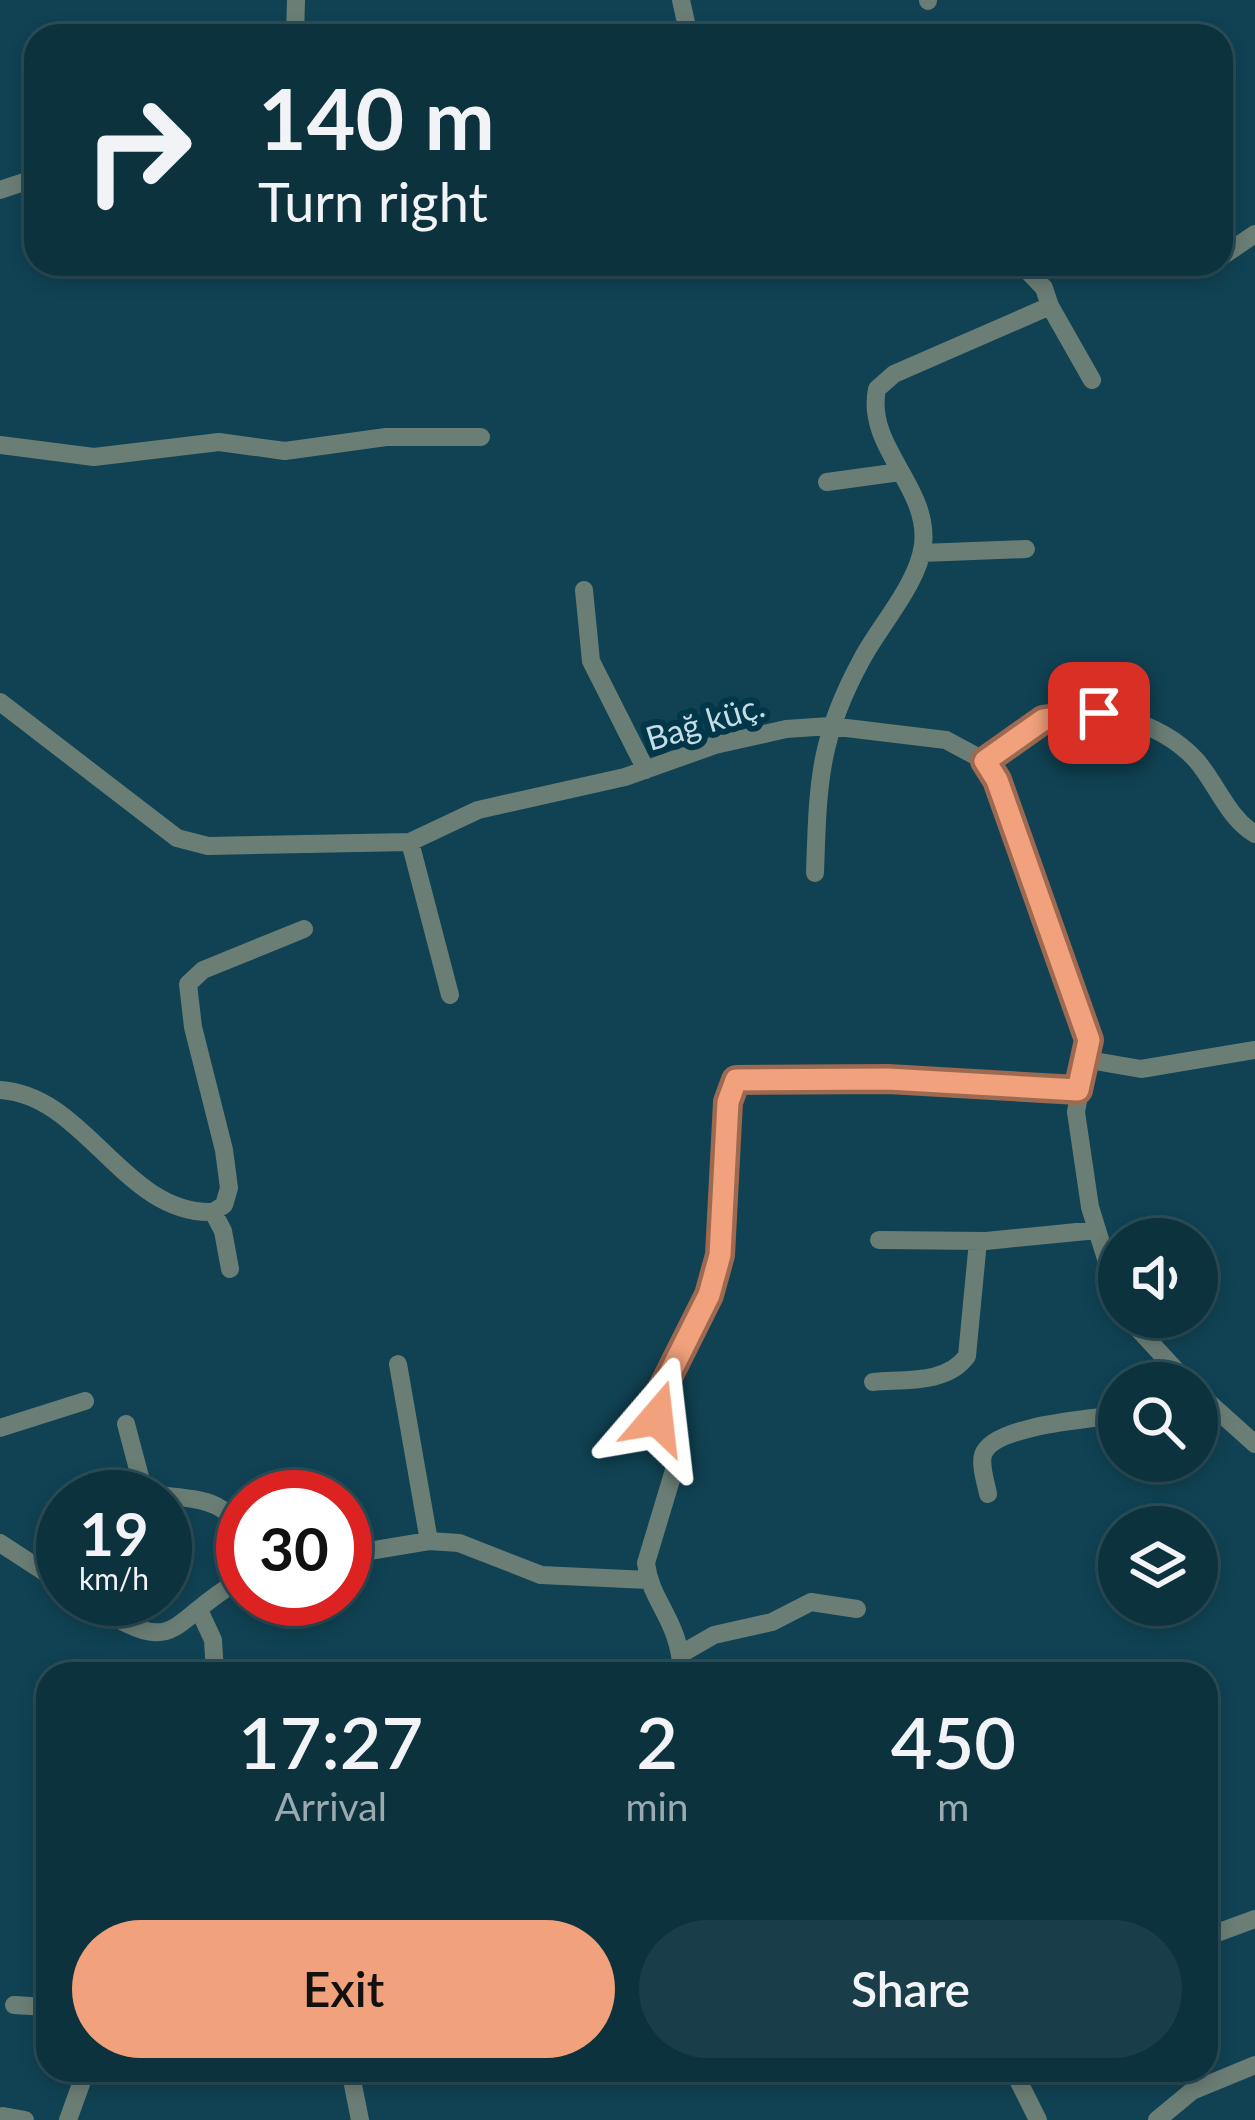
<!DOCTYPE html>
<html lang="en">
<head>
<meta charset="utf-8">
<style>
  :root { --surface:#0c323e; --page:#1a3e49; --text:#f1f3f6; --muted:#9aaab0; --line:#2c4d58; --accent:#f1a17b }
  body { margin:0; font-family:Lato,sans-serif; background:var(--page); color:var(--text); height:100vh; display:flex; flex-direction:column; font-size:45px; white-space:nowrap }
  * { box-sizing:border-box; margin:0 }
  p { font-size:39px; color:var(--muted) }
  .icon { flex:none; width:66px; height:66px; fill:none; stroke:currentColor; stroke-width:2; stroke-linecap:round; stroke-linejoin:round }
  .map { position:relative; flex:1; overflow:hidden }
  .side { position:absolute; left:36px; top:1662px; width:1182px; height:420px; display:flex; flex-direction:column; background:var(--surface); border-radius:36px; box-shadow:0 6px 18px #0003,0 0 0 3px var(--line) }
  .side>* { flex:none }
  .top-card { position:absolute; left:24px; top:24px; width:1209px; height:252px; border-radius:36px; box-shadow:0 6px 18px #0003,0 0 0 3px var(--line); background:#0c323e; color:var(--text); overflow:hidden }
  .controls { position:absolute; left:1098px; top:1218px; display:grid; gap:24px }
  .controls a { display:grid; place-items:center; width:120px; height:120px; border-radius:50%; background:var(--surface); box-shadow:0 6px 18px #0003,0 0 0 3px var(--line); font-size:60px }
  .speed { position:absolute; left:36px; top:1470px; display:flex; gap:24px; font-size:60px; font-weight:700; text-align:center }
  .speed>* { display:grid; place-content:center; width:156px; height:156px; border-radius:50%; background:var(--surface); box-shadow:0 6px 18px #0003,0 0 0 3px var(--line); line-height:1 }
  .speed small { font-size:30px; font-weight:400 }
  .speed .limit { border:18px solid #d22; background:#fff; color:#111 }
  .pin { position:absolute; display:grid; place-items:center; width:102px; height:102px; color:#fff; margin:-51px; border-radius:24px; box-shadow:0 6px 18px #0006 }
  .me { position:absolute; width:132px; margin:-66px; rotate:17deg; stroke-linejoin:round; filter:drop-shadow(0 0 9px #0008) }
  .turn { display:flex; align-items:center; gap:42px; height:252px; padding:0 36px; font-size:54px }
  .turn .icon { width:156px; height:156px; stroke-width:2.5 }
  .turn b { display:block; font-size:84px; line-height:102px }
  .eta { display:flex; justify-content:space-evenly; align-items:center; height:204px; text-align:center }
  .eta b { font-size:72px; font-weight:600; line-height:84px }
  .button { display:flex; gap:24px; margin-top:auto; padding:24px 36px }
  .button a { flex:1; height:138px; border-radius:72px; background:var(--accent); color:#111; font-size:48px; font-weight:600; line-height:138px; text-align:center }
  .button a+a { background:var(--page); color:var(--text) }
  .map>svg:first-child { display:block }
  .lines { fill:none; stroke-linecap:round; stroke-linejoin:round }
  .minor { stroke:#6b7e75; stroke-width:18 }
  .route-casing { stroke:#9d6950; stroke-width:30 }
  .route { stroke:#f1a17b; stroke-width:21 }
  .labels { text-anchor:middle; stroke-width:12; stroke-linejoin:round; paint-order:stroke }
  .street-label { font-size:33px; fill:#c5dde7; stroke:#013748 }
</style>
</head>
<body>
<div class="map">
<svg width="1255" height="2120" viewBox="0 0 1255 2120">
  <rect width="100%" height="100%" fill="#104253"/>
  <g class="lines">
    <path class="minor" d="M681 0 689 36
      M928 0V1
      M295 36 296 0
      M0 190 36 178
      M1221 257 1255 234
      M1050 306 1092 380
      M0 445 94 457 219 442 285 451 386 437H481
      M827 482 900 472
      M922 553 1026 549
      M584 590 591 661 646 770
      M0 702 177 838 208 846 410 842 478 810 625 777 715 745 786 729 830 726 946 740 985 761 997 780 1089 1040 1076 1112 1090 1207 1119 1301
      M985 761C1002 748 1019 731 1039 722 1089 701 1160 720 1196 760 1217 784 1227 817 1255 834
      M410 842 450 995
      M815 873C818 785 818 739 862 659 880 625 918 584 923 545 930 487 865 447 877 389L894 374 1050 306 1044 288 1021 264
      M1089 1060 1141 1069 1255 1050
      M0 1090C86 1095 124 1215 213 1212L224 1205 229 1188 224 1150 193 1027 188 984 203 970 304 929
      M213 1212 223 1231 230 1269
      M879 1240 986 1241 1097 1230
      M1127 1317 1188 1383
      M398 1364 429 1541
      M873 1382C905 1379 947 1384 967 1356L978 1241
      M1197 1392 1255 1444
      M126 1424 143 1488 151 1494C192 1500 232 1495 243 1542
      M0 1428 85 1401
      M988 1494C986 1483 980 1466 983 1455 992 1425 1092 1419 1119 1415
      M0 1543 63 1584
      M345 1555 429 1541 459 1543 541 1575 648 1580
      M85 1599C183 1663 163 1623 243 1578
      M200 1612 213 1640 215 1674
      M681 1654 714 1635 772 1622 811 1602 857 1609
      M682 1674C680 1619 651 1604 646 1563L677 1460 657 1418 656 1401 709 1295 720 1255 728 1102 736 1080 888 1079 1078 1090
      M1206 1937 1255 1919
      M14 2005 48 2007
      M350 2070 360 2120
      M1013 2070 1038 2120
      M3 2116 25 2120
      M68 2120 86 2070
      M1157 2120 1192 2091 1255 2065"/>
  </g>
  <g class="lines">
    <defs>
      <path id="route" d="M657 1418 656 1401 709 1295 720 1255 728 1102 736 1080 888 1079 1078 1090 1089 1040 997 780 985 761 1043 720 1099 713"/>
    </defs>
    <use href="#route" class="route-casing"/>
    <use href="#route" class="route"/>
  </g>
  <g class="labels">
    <g class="street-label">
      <text transform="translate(705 722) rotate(-17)" y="12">Bağ küç.</text>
    </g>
  </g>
</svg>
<div class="controls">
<a><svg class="icon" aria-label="sound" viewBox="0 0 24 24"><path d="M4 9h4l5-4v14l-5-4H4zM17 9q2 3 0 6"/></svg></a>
<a><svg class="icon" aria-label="search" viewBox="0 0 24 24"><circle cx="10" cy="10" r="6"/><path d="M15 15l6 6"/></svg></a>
<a><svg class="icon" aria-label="layers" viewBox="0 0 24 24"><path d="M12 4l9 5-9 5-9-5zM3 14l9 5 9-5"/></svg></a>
</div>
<div class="speed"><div>19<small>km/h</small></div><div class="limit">30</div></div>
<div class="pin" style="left:1099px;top:713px;background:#d93025"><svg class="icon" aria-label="arrive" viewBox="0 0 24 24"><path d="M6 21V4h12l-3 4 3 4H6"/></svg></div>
<svg class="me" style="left:657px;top:1418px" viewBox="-20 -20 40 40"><path d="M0-17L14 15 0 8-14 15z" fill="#f1a17b" stroke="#fff" stroke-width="4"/></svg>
<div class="top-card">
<div class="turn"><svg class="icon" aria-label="right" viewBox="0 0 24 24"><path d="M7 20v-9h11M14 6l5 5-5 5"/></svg><div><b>140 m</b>Turn right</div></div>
</div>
<section class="side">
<div class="eta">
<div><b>17:27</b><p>Arrival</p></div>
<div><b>2</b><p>min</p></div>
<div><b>450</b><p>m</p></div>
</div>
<div class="button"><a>Exit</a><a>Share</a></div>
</section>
</div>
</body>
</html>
